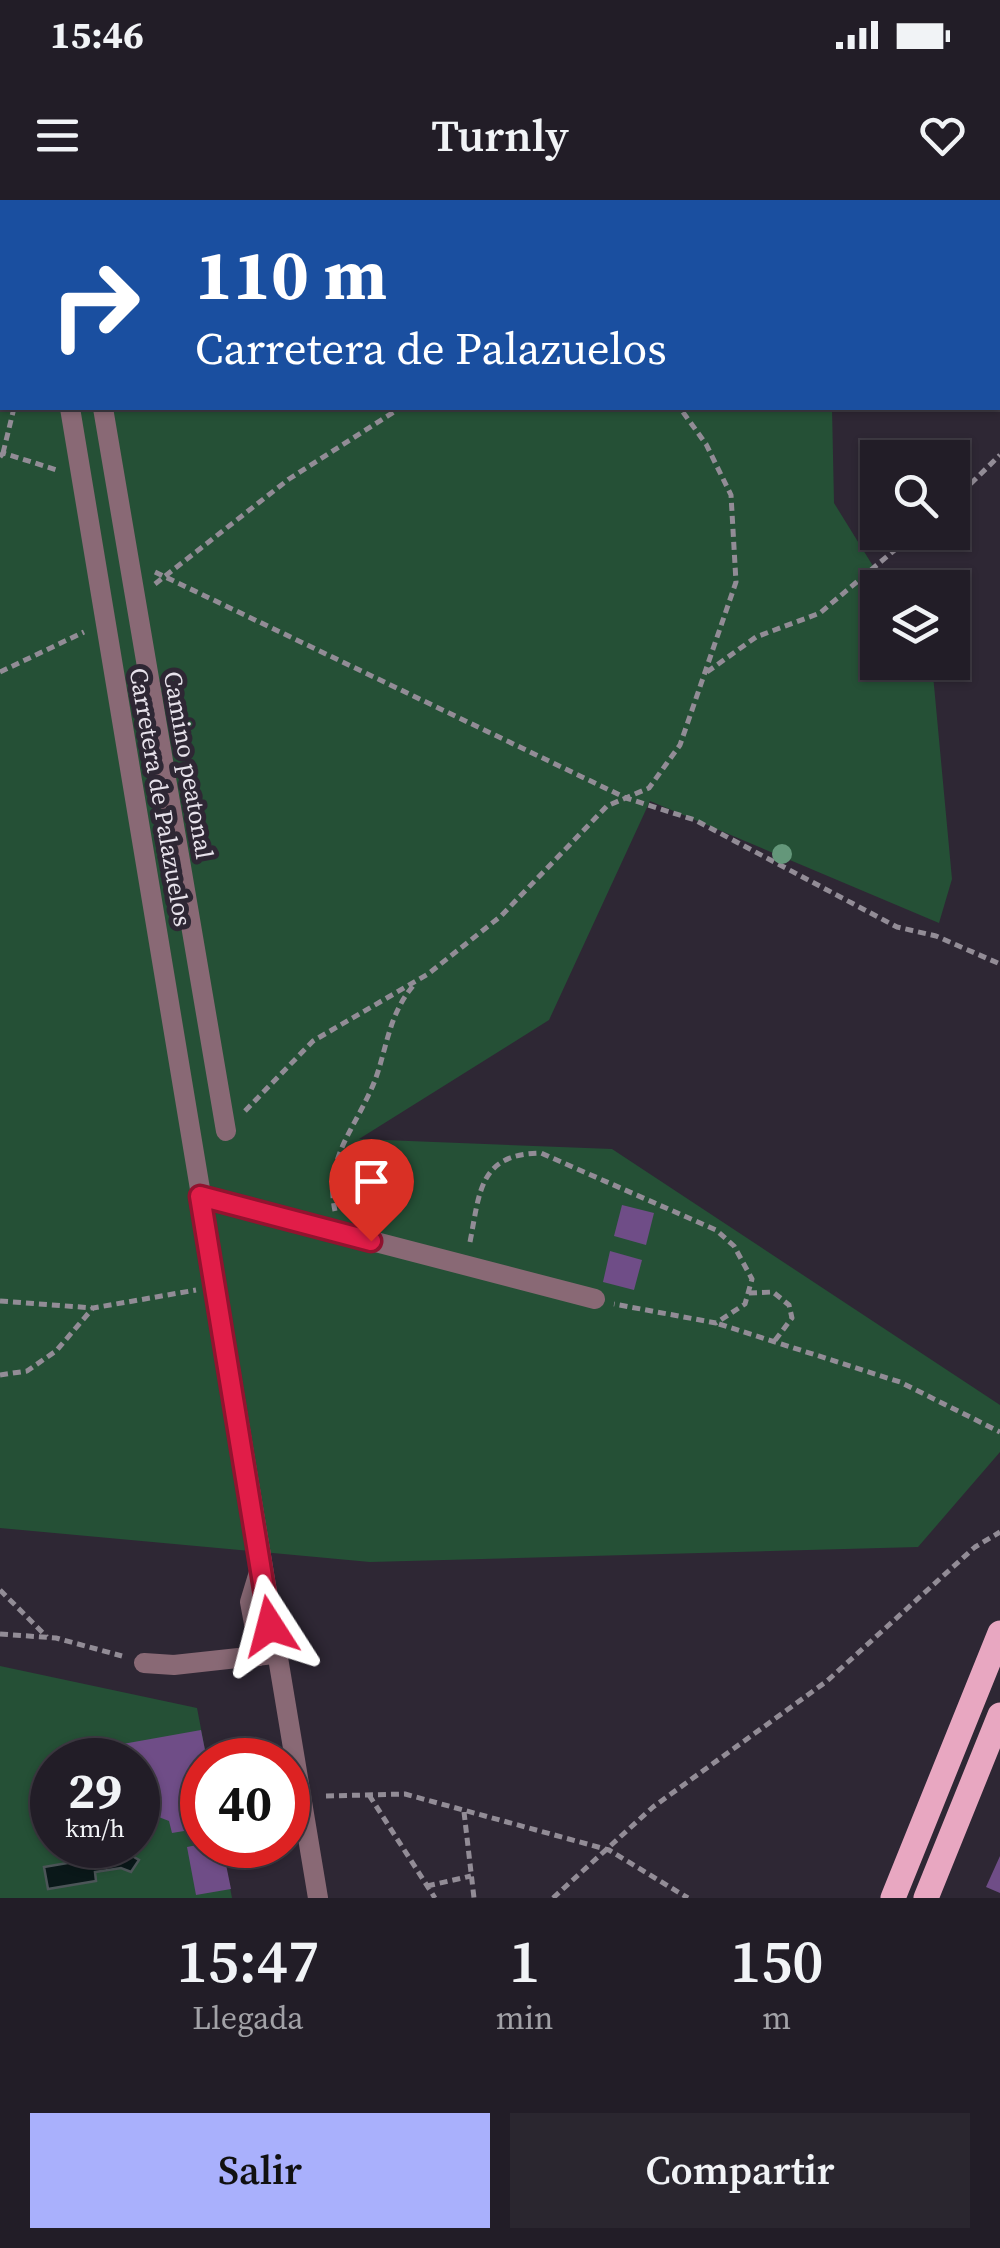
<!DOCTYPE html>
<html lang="es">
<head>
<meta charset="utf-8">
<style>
  :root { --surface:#221d27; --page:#2a262f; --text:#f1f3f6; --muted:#a2a2a7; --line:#3f3b44; --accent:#a9b0fc }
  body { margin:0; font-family:"Source Serif 4",serif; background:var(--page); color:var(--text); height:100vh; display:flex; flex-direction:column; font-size:38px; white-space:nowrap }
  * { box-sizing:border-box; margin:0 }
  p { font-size:32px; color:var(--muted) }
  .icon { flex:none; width:55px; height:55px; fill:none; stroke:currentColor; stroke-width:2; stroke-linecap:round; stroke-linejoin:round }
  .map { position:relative; height:1698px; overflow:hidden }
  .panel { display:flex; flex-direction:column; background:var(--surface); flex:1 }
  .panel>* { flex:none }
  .top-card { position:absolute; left:0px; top:0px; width:1000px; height:210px; box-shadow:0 2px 8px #0004,0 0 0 2px var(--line); background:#1a4fa0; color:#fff; overflow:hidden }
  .fabs { position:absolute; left:860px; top:240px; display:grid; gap:20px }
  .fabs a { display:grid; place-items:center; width:110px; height:110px; border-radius:0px; background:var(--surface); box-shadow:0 2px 8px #0004,0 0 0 2px var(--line); font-size:50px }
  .speed { position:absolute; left:30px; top:1538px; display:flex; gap:20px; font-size:50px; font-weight:700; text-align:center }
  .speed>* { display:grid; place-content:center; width:130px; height:130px; border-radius:50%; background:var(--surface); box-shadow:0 2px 8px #0004,0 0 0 2px var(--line); line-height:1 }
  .speed small { font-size:25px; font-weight:400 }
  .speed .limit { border:15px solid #d22; background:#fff; color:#111 }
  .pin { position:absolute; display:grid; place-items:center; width:85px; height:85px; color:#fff; margin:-102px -42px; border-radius:50% 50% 50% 0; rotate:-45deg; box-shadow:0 0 10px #0007 }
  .pin .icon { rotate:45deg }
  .me { position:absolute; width:110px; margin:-55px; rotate:351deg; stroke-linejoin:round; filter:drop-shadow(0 0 8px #0008) }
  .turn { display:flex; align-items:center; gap:35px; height:210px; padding:0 30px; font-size:45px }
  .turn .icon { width:130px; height:130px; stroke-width:2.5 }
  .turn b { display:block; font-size:70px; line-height:85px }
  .eta { display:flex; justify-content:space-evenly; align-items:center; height:170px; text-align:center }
  .eta b { font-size:60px; font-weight:600; line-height:70px }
  .cta { display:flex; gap:20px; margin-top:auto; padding:20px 30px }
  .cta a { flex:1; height:115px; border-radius:0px; background:var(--accent); color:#111; font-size:40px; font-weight:600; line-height:115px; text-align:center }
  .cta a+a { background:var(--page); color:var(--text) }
  .status { display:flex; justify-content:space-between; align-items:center; height:70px; padding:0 50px; background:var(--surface); direction:ltr }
  .status svg { height:28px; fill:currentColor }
  header { display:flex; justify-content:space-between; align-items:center; height:130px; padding:0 30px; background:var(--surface); font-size:45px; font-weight:600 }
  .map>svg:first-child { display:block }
  .green { fill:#255036; fill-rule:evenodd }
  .water { fill:#0a1819; stroke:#4c5558; stroke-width:2.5 }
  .building { fill:#6f4d87 }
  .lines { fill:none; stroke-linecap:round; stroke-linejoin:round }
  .path { stroke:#928c96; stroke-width:5; stroke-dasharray:8 5; stroke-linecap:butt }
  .pedestrian { stroke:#896975; stroke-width:20 }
  .minor { stroke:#896975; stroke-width:20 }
  .tertiary { stroke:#896975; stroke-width:20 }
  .primary { stroke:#e8a7c1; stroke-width:25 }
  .tree { fill:#64977a }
  .route-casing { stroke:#92132f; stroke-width:25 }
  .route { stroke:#e11d48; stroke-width:18 }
  .labels { text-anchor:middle; stroke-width:10; stroke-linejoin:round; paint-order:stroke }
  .street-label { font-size:25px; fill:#e7e2eb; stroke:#2e2734 }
</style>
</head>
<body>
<div class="status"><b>15:46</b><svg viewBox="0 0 49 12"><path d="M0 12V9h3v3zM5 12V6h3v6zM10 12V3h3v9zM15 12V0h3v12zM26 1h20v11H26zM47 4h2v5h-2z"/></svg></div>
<header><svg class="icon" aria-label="menu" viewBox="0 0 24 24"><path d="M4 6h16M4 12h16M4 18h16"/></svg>Turnly<svg class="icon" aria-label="heart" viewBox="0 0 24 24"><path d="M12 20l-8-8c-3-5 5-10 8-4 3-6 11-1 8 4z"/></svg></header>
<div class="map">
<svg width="1000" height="1698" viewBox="0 0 1000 1698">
  <rect width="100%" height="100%" fill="#2e2734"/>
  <path class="green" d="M0 0 726 2H2V208H832L834 303 886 387 878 388V462L932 464 952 679 939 723 650 601 549 820 359 939 612 949 1000 1205V1252L918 1347 370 1362 0 1328Z
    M0 1466 197 1508 207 1560H202V1645H222L232 1698H0ZM52 1560H138V1645H52Z"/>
  <path class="water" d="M127 1653 139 1660 131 1672 121 1668 95 1672 96 1681 48 1689 44 1667 91 1659 94 1667 119 1663Z"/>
  <path class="building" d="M622 1005 654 1013 646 1045 614 1036Z
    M610 1051 642 1060 634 1090 603 1082Z
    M201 1530 207 1560H202V1628L172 1633 169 1621 138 1609V1560H92L89 1550Z
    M202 1644 222 1645 231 1689 196 1695 187 1647Z
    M1000 1656V1693L986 1687Z"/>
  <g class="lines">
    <path class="path" d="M633 2 636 0
      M649 2V0
      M3 253 14 208
      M0 257 3 253 60 271
      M952 302 1000 255
      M155 372 626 598 695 620 897 727 936 736 1000 764
      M155 384 289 279 400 208
      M0 472 84 432
      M707 472 756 437 820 413 916 332
      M245 911 313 841 428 774 501 716 607 606 649 588 680 545 736 382 731 295 706 244 680 208
      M335 1011C325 962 350 935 369 894 387 858 385 819 413 786
      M470 1042C480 991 479 954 541 953L716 1030 734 1046 752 1079 745 1104 716 1123 614 1104
      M749 1093 773 1092 789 1105 792 1118 773 1143
      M0 1101 93 1108
      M719 1124 900 1182 1000 1232
      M0 1175 27 1171 56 1151 93 1108 196 1090
      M0 1390 47 1437
      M0 1434 56 1438 122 1456
      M369 1595 435 1698
      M326 1596 405 1594 609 1650 688 1698
      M464 1612 474 1698
      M427 1686 471 1676
      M553 1698 653 1607 827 1481 975 1347 1000 1332"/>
    <path class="pedestrian" d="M68 0V2
      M103 208 226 931"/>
    <path class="minor" d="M199 996 595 1099
      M260 1456 250 1402 260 1369
      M144 1463 174 1465 274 1454"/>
    <path class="tertiary" d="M36 0V2
      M70 208 318 1698"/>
    <path class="primary" d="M893 1698 1000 1433
      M926 1698 1000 1515"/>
  </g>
  <circle class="tree" cx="782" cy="654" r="10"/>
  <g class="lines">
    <defs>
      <path id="route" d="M270 1426 200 996 371 1041"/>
    </defs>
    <use href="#route" class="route-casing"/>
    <use href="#route" class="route"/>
  </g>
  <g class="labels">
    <g class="street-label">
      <text transform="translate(189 565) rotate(80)" y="9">Camino peatonal</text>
      <text transform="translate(161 597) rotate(80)" y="9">Carretera de Palazuelos</text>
    </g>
  </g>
</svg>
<div class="fabs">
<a><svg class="icon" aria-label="search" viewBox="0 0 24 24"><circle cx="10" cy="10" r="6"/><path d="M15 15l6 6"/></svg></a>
<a><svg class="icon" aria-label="layers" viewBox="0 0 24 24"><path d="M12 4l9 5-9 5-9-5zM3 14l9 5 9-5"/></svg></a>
</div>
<div class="speed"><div>29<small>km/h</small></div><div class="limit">40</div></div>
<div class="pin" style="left:371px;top:1041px;background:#d93025"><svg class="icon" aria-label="arrive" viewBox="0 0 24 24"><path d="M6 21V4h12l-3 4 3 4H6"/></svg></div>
<svg class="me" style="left:270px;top:1426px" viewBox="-20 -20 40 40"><path d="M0-17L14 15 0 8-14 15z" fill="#e11d48" stroke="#fff" stroke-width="4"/></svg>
<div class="top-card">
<div class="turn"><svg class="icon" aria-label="right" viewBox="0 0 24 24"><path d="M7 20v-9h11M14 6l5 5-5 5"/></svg><div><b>110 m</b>Carretera de Palazuelos</div></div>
</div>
</div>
<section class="panel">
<div class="eta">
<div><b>15:47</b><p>Llegada</p></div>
<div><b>1</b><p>min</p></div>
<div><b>150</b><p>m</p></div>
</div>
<div class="cta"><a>Salir</a><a>Compartir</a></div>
</section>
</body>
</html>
